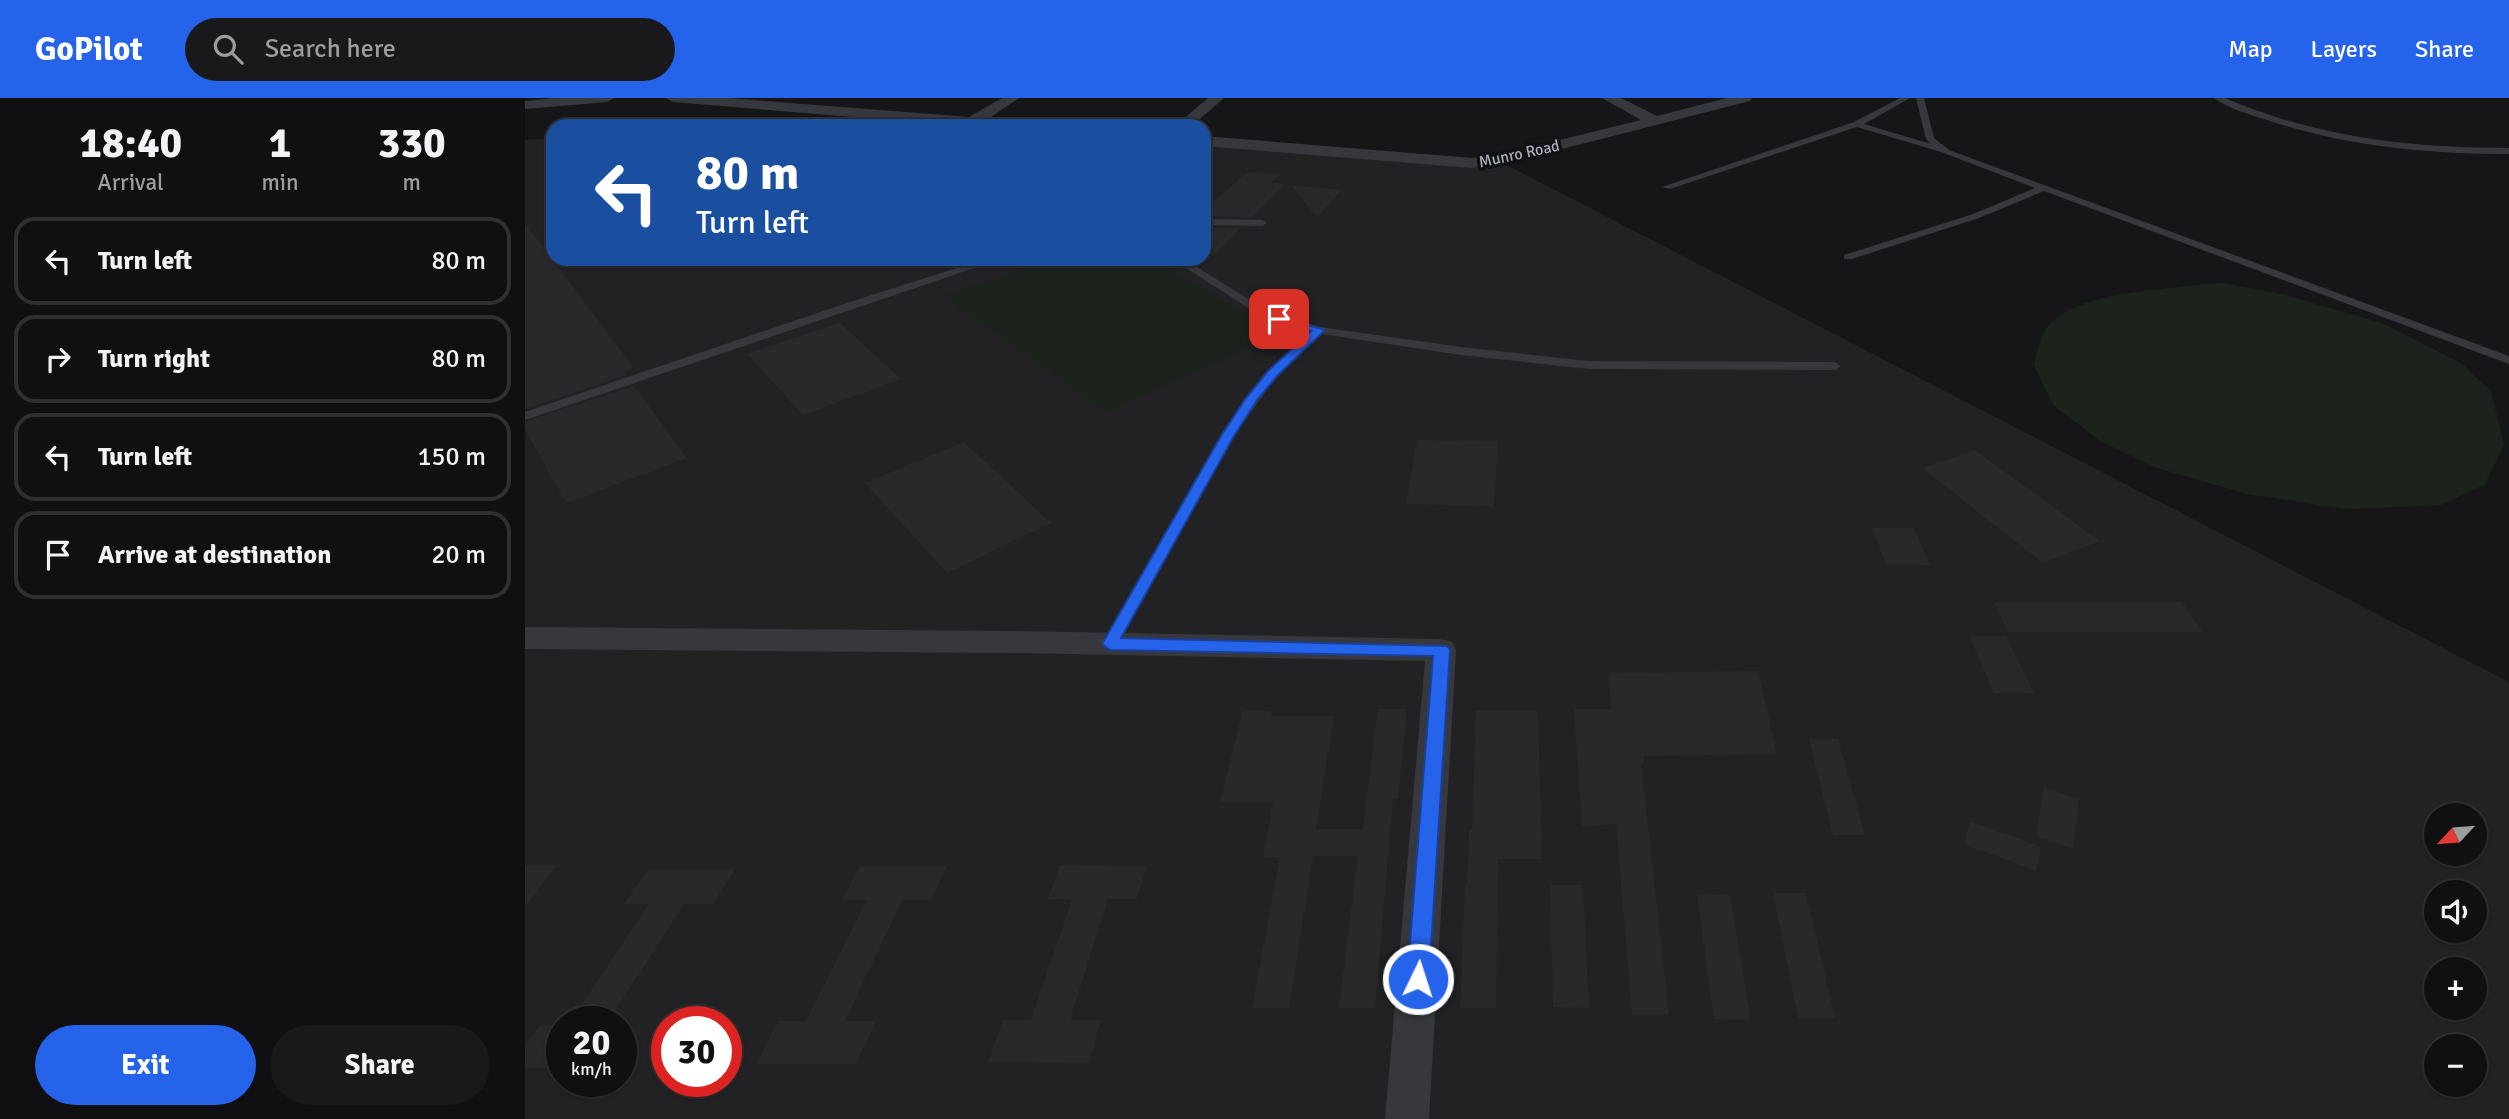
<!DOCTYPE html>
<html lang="en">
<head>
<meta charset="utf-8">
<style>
  :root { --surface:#101012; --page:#19191b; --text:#f1f3f6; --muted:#9c9d9f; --line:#303032; --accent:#2563eb }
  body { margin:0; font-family:Signika,sans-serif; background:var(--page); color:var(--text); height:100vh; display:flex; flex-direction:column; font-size:26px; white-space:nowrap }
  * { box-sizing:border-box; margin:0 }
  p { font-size:23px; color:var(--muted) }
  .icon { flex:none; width:38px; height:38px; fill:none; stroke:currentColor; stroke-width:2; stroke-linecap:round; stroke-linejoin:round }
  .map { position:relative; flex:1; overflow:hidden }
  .details { display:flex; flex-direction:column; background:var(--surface); width:525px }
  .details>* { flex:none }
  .top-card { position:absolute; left:21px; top:21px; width:665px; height:147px; border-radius:21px; box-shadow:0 2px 5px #0004,0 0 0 2px var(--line); background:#1a4fa0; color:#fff; overflow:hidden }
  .needle { width:46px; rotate:244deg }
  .fabs { position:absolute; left:1899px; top:705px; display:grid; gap:14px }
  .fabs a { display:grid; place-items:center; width:63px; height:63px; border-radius:50%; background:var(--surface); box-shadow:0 2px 5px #0004,0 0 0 2px var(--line); font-size:35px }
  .speed { position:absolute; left:21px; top:908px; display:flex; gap:14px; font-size:35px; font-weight:700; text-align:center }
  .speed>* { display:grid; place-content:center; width:91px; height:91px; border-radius:50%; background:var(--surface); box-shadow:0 2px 5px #0004,0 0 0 2px var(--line); line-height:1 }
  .speed small { font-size:18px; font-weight:400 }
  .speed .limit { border:10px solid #d22; background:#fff; color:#111 }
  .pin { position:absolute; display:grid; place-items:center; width:60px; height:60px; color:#fff; margin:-30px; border-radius:14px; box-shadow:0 4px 10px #0006 }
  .me { position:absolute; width:77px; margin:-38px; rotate:4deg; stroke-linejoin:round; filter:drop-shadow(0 0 5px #0008) }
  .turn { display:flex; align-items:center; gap:24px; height:147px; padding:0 35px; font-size:32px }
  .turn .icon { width:91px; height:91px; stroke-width:2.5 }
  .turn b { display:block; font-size:49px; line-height:60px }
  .eta { display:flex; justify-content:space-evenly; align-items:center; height:119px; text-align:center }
  .eta b { font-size:42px; font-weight:800; line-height:49px }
  .cta { display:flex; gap:14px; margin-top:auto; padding:14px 35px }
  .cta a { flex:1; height:80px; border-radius:42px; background:var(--accent); color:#fff; font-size:28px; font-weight:800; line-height:80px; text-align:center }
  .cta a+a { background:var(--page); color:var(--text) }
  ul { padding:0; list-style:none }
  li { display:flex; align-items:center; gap:21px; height:88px; margin:0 14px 10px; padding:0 21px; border:4px solid var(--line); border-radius:21px }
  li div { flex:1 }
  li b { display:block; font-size:26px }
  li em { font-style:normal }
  header { display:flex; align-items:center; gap:42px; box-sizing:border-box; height:98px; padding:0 35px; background:var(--accent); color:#fff }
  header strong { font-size:33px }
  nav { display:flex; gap:38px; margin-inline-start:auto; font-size:24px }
  .search { width:490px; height:63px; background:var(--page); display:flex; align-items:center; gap:18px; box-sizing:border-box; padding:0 24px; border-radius:38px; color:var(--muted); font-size:26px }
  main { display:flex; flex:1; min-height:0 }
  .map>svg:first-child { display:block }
  .built { fill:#222225; fill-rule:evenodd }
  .green { fill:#1c231d }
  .building { fill:#29292c }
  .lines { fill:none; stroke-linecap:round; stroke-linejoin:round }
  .service { fill:#37383d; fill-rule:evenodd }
  .minor { fill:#37383d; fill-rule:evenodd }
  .route { fill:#2563eb; stroke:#184099; stroke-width:2 }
  .labels { text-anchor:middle; stroke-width:7; stroke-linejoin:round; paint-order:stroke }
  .far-street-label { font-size:16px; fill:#a8adb8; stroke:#111113 }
</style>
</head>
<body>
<header>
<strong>GoPilot</strong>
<div class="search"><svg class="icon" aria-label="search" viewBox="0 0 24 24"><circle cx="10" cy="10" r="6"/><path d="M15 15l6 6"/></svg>Search here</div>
<nav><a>Map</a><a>Layers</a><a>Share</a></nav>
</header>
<main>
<section class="details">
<div class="eta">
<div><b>18:40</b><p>Arrival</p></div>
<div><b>1</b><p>min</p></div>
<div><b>330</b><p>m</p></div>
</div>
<ul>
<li><svg class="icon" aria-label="left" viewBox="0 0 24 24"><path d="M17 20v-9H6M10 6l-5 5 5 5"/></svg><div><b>Turn left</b></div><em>80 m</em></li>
<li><svg class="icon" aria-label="right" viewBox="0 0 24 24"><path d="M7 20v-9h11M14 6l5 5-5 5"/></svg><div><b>Turn right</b></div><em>80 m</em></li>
<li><svg class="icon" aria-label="left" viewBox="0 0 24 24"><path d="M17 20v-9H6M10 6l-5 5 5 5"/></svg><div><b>Turn left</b></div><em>150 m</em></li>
<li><svg class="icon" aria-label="arrive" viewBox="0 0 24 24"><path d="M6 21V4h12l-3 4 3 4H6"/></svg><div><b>Arrive at destination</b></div><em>20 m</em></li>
</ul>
<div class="cta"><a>Exit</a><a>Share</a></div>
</section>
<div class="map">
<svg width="1984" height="1021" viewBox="0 0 1984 1021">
  <rect width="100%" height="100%" fill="#161618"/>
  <path class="built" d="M28 40V161H679V43L970 61 1984 584V1021H0V42ZM1911 718H1950V756H1911ZM1911 794H1950V833H1911ZM1911 872H1950V910H1911ZM37 924H96V984H37ZM142 924H201V984H142ZM1911 948H1950V987H1911Z"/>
  <path class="green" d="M533 161H627L757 236 580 314 418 198Z
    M1698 185 1757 196 1857 225 1936 265 1966 293 1979 347 1959 387 1916 407 1821 411 1722 396 1629 369 1575 343 1528 307 1509 267C1512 257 1515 240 1521 231 1547 192 1654 190 1698 185Z"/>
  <path class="building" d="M723 74 754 77 746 85 760 86 727 119 679 118V112Z
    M766 87 817 92 792 119Z
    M0 125 109 270 98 273 101 277 0 311Z
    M679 130H716L690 156 679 138Z
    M315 225 376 281 278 317 222 256Z
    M109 288 162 360 41 405 0 331V324Z
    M892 342 973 343 969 408 881 406Z
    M439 344 526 425 422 475 340 385Z
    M1450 352 1575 443 1518 465 1397 370Z
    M1347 430H1389L1405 467H1361Z
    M1469 504H1657L1677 534H1483Z
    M1444 538H1481L1509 595H1469Z
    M1233 573 1252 656 1119 658 1120 665 1116 666 1144 917H1107L1091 726 1057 728 1049 611H1086L1083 575Z
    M853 611H882L873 701H868L850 910H814L833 758H788L764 910H727L755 759H738L748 704H695L718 613H746L745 618H809L791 731H838Z
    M951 613H1013L1017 761H973L971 910H935L940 787H942L944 731H947Z
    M1284 641H1313L1340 737H1308Z
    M1519 689 1554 701 1548 751 1511 738Z
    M1445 723 1516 749 1511 773 1439 746Z
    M0 767H32L0 809Z
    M535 767 622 768 612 801H583L545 922H576L564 965 463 964 478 922H506L547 801H523Z
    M335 768H422L406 802H377L320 923H351L331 966H231L253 923H281L342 802H317Z
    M123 772H210L188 806H159L83 924H45L124 806H99Z
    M1025 787H1058L1064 910 1028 909Z
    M1248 795H1281L1310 920H1273Z
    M1172 796 1205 797 1226 922 1189 921Z
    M15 927H37V970H0V948Z"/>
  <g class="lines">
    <path class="service" d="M1375 0H1385L1339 26 1406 46 1401 41 1391 0H1399L1409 40 1424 52 1984 258V266L1519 93 1454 120 1327 161H1319V157L1448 116 1510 90 1416 54 1332 29 1145 91 1137 89 1329 24Z
      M1689 0H1700C1790 39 1886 50 1984 50V56C1901 56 1818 48 1739 21 1722 16 1703 10 1689 0Z
      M679 121 737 122 742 125 737 128 679 127Z
      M460 161H476L0 322V314L325 204Z
      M647 161H659L744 214 795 229 936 249 1064 263 1310 264 1316 268 1310 272 1064 271 936 257 797 236 751 279 709 338 593 546 585 552 577 546 695 338 743 273 786 233 736 218Z"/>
    <path class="minor" d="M30 0H89L82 4 0 11V3Z
      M141 0H203L444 19 477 0H494L463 21 493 23 501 28H436L148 4Z
      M683 0H699L667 28H650Z
      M1077 0H1096L1132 18 1202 0H1227L1225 3 994 62 947 70 679 48V38L947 60 994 52 1116 22Z
      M0 529 489 533 916 541 927 544 931 552 904 1021H860L900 563 489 555 0 551Z"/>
  </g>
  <path class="route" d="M754 218 800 232 752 278 732 302 709 338 596 540 922 548 925 552 904 881 901 888 893 891 885 888 882 881 908 558 585 552 577 546 696 338 721 300 743 273 786 233 750 224 748 221Z"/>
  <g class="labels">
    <g class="far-street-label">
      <text transform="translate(994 55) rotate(-12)" y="6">Munro Road</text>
    </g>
  </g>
</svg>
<div class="fabs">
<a><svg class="needle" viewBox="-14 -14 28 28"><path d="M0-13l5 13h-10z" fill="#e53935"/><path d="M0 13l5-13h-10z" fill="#9c9d9f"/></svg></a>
<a><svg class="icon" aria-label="sound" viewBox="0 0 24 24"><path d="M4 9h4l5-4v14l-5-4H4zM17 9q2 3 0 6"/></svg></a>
<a>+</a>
<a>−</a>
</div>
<div class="speed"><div>20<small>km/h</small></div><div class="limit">30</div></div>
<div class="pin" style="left:754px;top:221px;background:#d93025"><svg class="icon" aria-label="arrive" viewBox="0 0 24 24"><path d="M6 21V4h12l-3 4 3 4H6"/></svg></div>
<svg class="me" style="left:893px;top:881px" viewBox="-20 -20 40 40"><circle r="17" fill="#2563eb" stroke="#fff" stroke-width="3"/><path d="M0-11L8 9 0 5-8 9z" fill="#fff"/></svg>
<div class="top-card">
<div class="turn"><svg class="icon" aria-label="left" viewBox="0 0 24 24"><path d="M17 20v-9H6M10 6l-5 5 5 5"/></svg><div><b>80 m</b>Turn left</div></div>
</div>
</div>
</main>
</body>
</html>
